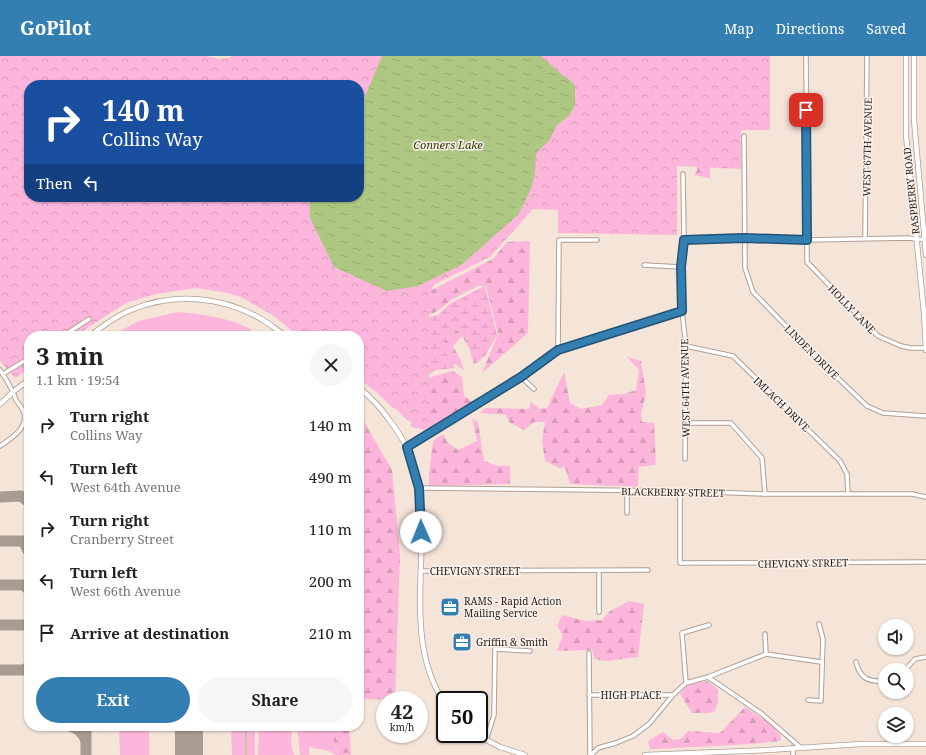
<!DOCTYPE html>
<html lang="en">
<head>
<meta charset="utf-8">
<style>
  :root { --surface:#fff; --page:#f6f6f6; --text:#222; --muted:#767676; --accent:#347fb2 }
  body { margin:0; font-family:"Noto Serif",serif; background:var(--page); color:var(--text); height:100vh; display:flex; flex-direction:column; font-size:15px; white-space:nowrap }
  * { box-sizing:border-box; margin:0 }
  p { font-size:13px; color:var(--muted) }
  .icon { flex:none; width:22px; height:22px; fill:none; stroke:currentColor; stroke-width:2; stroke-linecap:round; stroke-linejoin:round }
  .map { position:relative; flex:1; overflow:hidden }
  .sheet { position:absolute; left:24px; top:275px; width:340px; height:400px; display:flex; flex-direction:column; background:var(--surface); border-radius:16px; box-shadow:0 1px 3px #0004 }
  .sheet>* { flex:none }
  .top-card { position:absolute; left:24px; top:24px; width:340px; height:122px; border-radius:16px; box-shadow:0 1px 3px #0004; background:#1a4fa0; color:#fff; overflow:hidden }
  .fabs { position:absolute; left:878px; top:563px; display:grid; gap:8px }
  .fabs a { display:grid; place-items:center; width:36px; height:36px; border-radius:50%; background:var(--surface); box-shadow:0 1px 3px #0004; font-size:20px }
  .speed { position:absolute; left:376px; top:635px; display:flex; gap:8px; font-size:20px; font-weight:700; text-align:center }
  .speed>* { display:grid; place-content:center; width:52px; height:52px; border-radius:50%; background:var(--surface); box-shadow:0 1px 3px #0004; line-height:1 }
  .speed small { font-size:10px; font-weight:400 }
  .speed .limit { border:2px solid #111; border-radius:6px; background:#fff; color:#111 }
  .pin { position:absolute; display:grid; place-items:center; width:34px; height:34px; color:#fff; margin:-17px; border-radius:8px; box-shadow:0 2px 6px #0006 }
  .me { position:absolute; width:44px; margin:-22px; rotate:359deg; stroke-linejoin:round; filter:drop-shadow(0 0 3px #0008) }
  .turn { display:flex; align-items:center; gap:14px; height:84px; padding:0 12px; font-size:18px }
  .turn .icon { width:52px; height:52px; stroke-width:2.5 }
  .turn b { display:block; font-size:28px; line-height:34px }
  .then { display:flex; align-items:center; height:38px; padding:0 12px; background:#0003; gap:8px; font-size:15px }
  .round { display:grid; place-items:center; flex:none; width:42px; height:42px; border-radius:21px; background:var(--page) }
  .headline { display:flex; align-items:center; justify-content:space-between; height:68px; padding:0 12px }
  h1 { font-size:24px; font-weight:700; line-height:30px }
  .cta { display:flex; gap:8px; margin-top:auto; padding:8px 12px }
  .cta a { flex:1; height:46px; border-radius:24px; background:var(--accent); color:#fff; font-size:16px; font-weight:700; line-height:46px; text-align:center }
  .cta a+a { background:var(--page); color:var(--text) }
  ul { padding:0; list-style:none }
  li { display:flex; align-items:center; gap:12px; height:52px; padding:0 12px }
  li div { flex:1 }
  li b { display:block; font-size:15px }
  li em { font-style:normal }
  header { display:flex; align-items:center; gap:24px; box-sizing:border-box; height:56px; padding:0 20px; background:var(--accent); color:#fff }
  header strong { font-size:19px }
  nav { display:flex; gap:22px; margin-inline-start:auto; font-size:14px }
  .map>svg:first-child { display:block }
  .green { fill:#fdb6db }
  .forest { fill:url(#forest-firs) }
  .wetland { fill:url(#wetland-marsh) }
  .park { fill:url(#park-crowns); fill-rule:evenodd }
  .water { fill:url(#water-ripples) }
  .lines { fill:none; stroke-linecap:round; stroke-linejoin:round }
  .stream { stroke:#aec883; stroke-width:1.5 }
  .taxiway { stroke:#a89c92; stroke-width:11 }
  .runway { stroke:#a89c92; stroke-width:28 }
  .street-casing { stroke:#af9f94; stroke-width:5.5 }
  .secondary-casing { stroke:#af9f94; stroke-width:6 }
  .street { stroke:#fff; stroke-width:3.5 }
  .secondary { stroke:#fff; stroke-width:4.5 }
  .route-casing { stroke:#225374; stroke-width:10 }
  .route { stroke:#347fb2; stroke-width:7 }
  .labels { text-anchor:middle; stroke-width:3; stroke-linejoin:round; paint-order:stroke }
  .street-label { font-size:10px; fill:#231d19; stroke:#fdf2eb }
  .poi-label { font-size:10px; fill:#231d19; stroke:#fdf2eb; text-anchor:start }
  .water-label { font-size:11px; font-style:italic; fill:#253400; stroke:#fdf2eb }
</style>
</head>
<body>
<header>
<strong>GoPilot</strong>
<nav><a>Map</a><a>Directions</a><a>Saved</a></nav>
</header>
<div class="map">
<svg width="926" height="699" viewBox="0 0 926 699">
  <defs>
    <pattern id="forest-firs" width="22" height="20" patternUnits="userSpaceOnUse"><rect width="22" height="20" fill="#fdb6db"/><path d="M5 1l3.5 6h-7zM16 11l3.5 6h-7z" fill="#d99cbb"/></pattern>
    <pattern id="wetland-marsh" width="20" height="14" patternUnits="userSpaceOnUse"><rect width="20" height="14" fill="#fdb6db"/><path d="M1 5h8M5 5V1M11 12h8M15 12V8" fill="none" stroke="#d99cbb"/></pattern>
    <pattern id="park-crowns" width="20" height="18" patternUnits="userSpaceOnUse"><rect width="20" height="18" fill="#fdb6db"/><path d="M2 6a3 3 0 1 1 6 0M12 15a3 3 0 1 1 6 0" fill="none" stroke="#d99cbb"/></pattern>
    <pattern id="water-ripples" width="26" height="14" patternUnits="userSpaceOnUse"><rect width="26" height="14" fill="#aec883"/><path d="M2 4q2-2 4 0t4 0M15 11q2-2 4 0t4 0" fill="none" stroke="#95ab71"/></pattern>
  </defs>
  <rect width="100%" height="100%" fill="#f5e4d8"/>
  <path class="green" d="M178 256C208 259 236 262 262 280H110L139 265Z
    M119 670H149V699H120Z
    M231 670H255V699H232Z
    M259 670H292L291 689 294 699H258Z
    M297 670H328L339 699H335L329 695 309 691V699H300Z"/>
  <path class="forest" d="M710 86V122L694 119 697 115 698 101Z
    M530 185 528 277 482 317 498 278 486 230H478L451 244 438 255 425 260 428 236 493 203 507 186Z
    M458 273 462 280 453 290 461 305 464 314 455 308 453 309 447 297 444 285Z
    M359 294 390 336 395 354 375 335 359 323Z
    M627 301 641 305 646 338 641 357 642 366 654 367 656 409 639 411 638 431 570 428 565 411 559 412 545 405 542 385 545 366H534L524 374 509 366 506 359 480 357 485 352 529 353 531 346 540 353 547 352 564 316 570 347 581 353 602 349 609 339 624 338 636 334 639 314Z
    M453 315 462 321 464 340 474 347 430 375 411 371V347L423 327 434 320Z
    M359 357 392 414 400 499 395 644 359 643Z
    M472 362 478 366 484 405 497 410H510V428L429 430V417L433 385 443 378 447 386 458 394 477 385Z
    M629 545 644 548 638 601 606 605 595 603 592 594 557 595 563 579 557 570 562 559 585 565 602 564 610 555Z
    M707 625 718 633V645L715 655 709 657H692L680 638 687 629Z
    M745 651 769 667 781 680 780 685C737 690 693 691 650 693L648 685 663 676 673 684 681 683 688 675 720 677Z
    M328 670H349L351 699H339Z"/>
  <path class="wetland" d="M485 230 497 279 485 300 474 309 469 292 458 273 444 285 447 297 455 312 437 314 423 321 411 265 438 259 451 247Z"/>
  <path class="park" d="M0 0H206C214 2 225 5 232 0H770V74H741V113L677 110V179L558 177V154L533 153 490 201 433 229 429 245 430 372 407 364 376 332 359 321V280H298L274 260 241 241 228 237 196 232 156 238 126 247 75 280H29V313L15 322 0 305ZM29 29H359V141H29Z"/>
  <path class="water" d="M382 0H541L562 19 573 27 575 31V50L569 60 557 69 550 83 536 98 535 116 531 133 518 159 461 209 418 230 387 235 334 211 310 162 309 141H359V55Z"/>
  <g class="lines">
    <path class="stream" d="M246 670V699"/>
    <path class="taxiway" d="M0 441 21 440 29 446
      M0 485H23L29 496
      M0 529H24L29 534
      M0 569H29
      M0 614H25L29 610
      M69 670C78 672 84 677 86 686
      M86 670V699"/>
    <path class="runway" d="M189 670V699"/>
    <defs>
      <path id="street" d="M806 0 807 206 878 280 901 290 911 292H926
        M744 80 745 212 753 236 818 303 867 350 883 357 926 360
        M683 118 684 184 681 211 682 255 686 290 685 403
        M865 182 867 0
        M684 184 744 182 807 184 908 182 926 184
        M644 209 681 211
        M63 280 89 263
        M686 290 733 300 840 405 847 418 848 438
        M558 294 559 184H597
        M0 314C7 324 12 332 16 344 18 347 21 351 23 354 30 371 12 382 0 390
        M3 318 29 302
        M521 321 534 333
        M686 367H731L762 402 765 438
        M407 391 521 321 558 294 682 255
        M419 432 680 435 765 438H912L926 441
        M680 435V507L926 506
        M627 457V435
        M421 515 648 514
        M599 515V556
        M765 578 766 598
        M589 597 590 699
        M856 606C860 623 869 626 885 625
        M905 614 915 603 926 601
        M708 621 762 658 800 691
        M686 627 682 577 709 569
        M589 639H673
        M808 644 821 645 823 583 819 568
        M486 684 494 659 495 593 530 595
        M793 692V699
        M591 699 598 692 616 687 633 680 649 668 673 639 686 627 708 621 766 598 821 606"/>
      <path id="secondary" d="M906 0V79L924 257 926 294
        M914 0V64L926 199
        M90 280C103 270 116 260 131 254 174 236 223 240 263 264 271 269 278 275 286 280
        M359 332C371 341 381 352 390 365 405 384 415 407 419 431 430 503 402 583 445 648
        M0 348 14 335 29 324
        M475 678 500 691 525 699
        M645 699 768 694 861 688H926"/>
    </defs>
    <use href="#street" class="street-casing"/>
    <use href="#secondary" class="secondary-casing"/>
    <use href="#street" class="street"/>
    <use href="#secondary" class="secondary"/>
  </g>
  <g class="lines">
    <defs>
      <path id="route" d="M421 476 419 432 407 391 521 321 558 294 682 255 681 211 684 184 744 182 807 184 806 54"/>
    </defs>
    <use href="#route" class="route-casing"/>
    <use href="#route" class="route"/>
  </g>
  <defs>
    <symbol id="office-square" viewBox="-11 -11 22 22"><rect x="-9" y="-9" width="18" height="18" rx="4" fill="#347fb2" stroke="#fdf2eb"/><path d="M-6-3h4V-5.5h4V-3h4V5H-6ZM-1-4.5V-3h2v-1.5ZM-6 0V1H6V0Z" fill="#fff"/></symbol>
  </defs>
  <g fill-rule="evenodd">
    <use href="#office-square" x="439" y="540" width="22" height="22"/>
    <use href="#office-square" x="451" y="575" width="22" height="22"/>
  </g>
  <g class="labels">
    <g class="street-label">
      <text transform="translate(867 91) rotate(-89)" y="4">WEST 67TH AVENUE</text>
      <text transform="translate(911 135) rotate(-96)" y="4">RASPBERRY ROAD</text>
      <text transform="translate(852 253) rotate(46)" y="4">HOLLY LANE</text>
      <text transform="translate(812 296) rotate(45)" y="4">LINDEN DRIVE</text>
      <text transform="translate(685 332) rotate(-91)" y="4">WEST 64TH AVENUE</text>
      <text transform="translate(782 348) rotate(44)" y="4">IMLACH DRIVE</text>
      <text transform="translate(673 436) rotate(1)" y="4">BLACKBERRY STREET</text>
      <text transform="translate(803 507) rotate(-1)" y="4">CHEVIGNY STREET</text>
      <text x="475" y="519">CHEVIGNY STREET</text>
      <text x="631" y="643">HIGH PLACE</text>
    </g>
    <g class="poi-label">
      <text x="464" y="549">RAMS - Rapid Action<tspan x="464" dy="12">Mailing Service</tspan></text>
      <text x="476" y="590">Griffin &amp; Smith</text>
    </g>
    <g class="water-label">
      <text x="448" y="93">Conners Lake</text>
    </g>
  </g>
</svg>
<div class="fabs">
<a><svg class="icon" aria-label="sound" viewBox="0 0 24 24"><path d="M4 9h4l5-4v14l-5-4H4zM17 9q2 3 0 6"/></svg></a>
<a><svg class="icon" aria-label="search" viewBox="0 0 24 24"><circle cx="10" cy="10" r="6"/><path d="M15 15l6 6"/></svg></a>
<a><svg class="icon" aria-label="layers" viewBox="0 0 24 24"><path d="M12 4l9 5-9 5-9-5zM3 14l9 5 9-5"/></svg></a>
</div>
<div class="speed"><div>42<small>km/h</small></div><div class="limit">50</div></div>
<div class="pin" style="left:806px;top:54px;background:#d93025"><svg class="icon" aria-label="arrive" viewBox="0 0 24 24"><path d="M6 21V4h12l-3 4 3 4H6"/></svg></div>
<svg class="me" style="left:421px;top:476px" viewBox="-20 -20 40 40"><circle r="19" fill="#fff"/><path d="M0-13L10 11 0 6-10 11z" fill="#347fb2"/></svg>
<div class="top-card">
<div class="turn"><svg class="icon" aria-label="right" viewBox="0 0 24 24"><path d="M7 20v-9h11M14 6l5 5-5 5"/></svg><div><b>140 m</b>Collins Way</div></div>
<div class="then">Then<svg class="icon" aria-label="left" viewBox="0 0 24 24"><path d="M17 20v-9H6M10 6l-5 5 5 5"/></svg></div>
</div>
<section class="sheet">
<div class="headline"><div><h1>3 min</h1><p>1.1 km · 19:54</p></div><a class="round"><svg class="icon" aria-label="close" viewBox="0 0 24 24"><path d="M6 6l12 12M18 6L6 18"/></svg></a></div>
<ul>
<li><svg class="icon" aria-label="right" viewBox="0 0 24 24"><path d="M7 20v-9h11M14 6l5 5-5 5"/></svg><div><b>Turn right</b><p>Collins Way</p></div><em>140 m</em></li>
<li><svg class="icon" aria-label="left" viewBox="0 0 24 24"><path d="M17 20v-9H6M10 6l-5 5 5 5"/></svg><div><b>Turn left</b><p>West 64th Avenue</p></div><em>490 m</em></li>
<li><svg class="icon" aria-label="right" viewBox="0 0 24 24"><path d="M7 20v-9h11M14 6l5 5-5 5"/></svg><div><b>Turn right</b><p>Cranberry Street</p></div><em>110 m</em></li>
<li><svg class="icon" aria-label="left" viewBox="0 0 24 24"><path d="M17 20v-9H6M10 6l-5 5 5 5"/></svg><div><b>Turn left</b><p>West 66th Avenue</p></div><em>200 m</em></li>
<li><svg class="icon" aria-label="arrive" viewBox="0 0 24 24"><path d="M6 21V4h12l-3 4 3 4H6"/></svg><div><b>Arrive at destination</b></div><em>210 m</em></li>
</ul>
<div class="cta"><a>Exit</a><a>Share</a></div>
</section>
</div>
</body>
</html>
